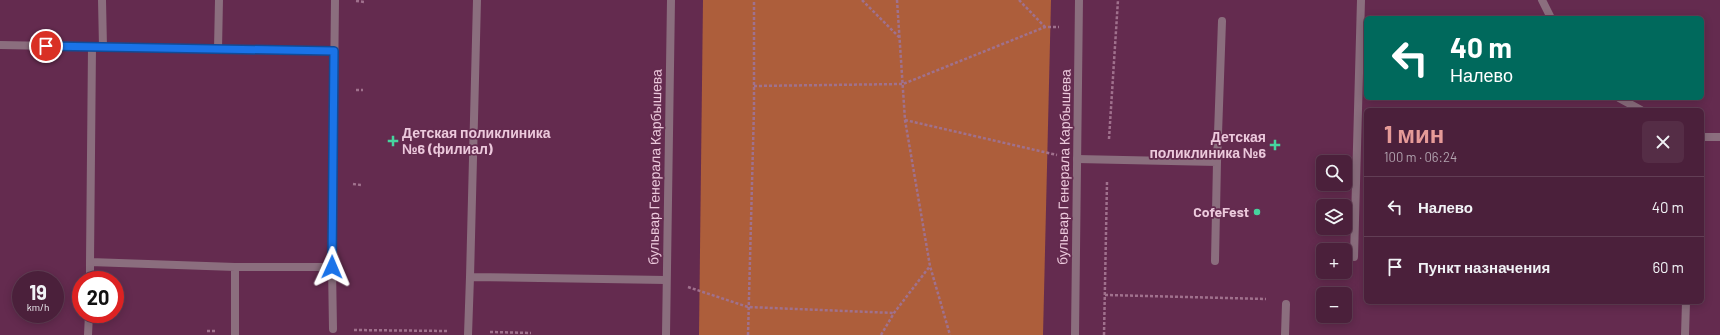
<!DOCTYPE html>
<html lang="ru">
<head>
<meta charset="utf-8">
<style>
  :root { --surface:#4b203b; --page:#552d46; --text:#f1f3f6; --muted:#b2a3af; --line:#623e55; --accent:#e69b98 }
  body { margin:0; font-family:Barlow,sans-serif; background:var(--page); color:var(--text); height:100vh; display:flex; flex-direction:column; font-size:15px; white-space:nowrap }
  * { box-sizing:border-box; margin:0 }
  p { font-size:13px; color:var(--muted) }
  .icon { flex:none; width:22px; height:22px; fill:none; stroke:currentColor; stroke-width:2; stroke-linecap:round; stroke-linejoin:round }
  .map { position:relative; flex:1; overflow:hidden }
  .side { position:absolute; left:1364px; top:108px; width:340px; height:196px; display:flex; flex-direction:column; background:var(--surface); border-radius:6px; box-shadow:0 2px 10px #0003,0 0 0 1px var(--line) }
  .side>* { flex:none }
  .top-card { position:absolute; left:1364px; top:16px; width:340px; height:84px; border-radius:6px; box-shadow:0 2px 10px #0003,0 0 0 1px var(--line); background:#00695c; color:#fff; overflow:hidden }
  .buttons { position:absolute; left:1316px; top:155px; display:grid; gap:8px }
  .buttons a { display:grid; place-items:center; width:36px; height:36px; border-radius:6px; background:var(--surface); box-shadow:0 2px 10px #0003,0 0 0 1px var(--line); font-size:20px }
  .speed { position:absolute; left:12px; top:271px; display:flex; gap:8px; font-size:20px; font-weight:700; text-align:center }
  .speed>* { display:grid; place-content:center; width:52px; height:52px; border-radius:50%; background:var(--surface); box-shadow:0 2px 10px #0003,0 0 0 1px var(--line); line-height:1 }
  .speed small { font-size:10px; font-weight:400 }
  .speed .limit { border:6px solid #d22; background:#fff; color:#111 }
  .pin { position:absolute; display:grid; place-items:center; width:34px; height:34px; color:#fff; margin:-17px; border:2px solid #fff; border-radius:50%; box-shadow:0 1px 4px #0007 }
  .me { position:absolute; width:44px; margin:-22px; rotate:1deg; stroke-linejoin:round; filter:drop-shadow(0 0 3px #0008) }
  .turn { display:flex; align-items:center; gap:14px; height:84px; padding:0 20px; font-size:18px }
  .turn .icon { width:52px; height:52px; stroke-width:2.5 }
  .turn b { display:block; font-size:28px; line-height:34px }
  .round { display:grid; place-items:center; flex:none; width:42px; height:42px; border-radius:6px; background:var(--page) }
  .summary { display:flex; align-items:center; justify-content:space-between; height:68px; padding:0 20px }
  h1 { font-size:24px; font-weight:700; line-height:30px; color:var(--accent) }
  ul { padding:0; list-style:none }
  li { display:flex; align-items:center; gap:12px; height:60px; padding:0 20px; border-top:1px solid var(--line) }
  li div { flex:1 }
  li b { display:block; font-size:15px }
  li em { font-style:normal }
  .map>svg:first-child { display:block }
  .forest { fill:#ad5e3b }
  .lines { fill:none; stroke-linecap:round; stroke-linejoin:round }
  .path { stroke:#a0718d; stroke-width:2.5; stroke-dasharray:3 2; stroke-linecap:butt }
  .service { stroke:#8b6e7e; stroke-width:8 }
  .minor { stroke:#8b6e7e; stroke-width:8 }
  .tertiary { stroke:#8b6e7e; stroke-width:8 }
  .route-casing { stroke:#114b97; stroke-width:10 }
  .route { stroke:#1a73e8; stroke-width:7 }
  .poi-dot { fill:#46d49e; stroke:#642b4f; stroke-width:1.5 }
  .labels { text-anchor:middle; stroke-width:3.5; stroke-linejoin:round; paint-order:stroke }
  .poi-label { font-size:14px; font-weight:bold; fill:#ecc9dc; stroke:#642b4f; text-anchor:end }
  .street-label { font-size:14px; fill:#ecc9dc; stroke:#642b4f }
</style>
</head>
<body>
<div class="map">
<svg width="1720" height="335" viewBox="0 0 1720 335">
  <rect width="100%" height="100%" fill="#642b4f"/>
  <path class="forest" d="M703 0H1051L1043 335H699Z"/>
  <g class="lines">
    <path class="path" d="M862 0 899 37
      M897 0 905 120 930 266 950 335
      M1019 0 1045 27
      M356 1 365 2
      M754 86 903 84 1045 27H1059
      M356 90H363
      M905 120 1057 155
      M1109 139 1118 0
      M353 184 361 185
      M688 287 748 307 894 313
      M1105 295 1266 299
      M354 330 447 331
      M207 331H215
      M490 332 531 333
      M748 335 754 108V0
      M881 335 894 313 930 266
      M1104 335 1107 182"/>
    <path class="service" d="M102 0 103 47
      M477 0 470 277 666 280
      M1542 0 1551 18
      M0 45 218 49 219 0
      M218 49 334 51
      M1619 98 1641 110
      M1702 137H1720
      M1077 159 1217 162 1215 261
      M1217 162 1222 21
      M1354 257 1361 0
      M90 262 92 47
      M235 267H332L335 0
      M90 280V262L235 267V335
      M88 335 89 314
      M468 335 470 277
      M1285 335 1286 304
      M1685 335 1686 302"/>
    <path class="minor" d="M332 267 333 329"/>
    <path class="tertiary" d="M666 335 671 0
      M1075 335 1079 0"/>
  </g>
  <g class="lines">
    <defs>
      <path id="route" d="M46 46 334 51 332 267"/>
    </defs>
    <use href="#route" class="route-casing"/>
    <use href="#route" class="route"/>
  </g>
  <g class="poi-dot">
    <path d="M391 135h4v4h4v4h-4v4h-4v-4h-4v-4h4z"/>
    <path d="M1273 139h4v4h4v4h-4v4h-4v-4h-4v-4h4z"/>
    <circle cx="1257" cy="212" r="4"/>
  </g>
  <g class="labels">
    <g class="poi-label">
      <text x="402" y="138" text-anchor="start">Детская поликлиника<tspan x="402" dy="16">№6 (филиал)</tspan></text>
      <text x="1266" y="142">Детская<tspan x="1266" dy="16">поликлиника №6</tspan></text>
      <text x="1249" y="217">CofeFest</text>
    </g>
    <g class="street-label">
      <text transform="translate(655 167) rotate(-89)" y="5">бульвар Генерала Карбышева</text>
      <text transform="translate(1064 167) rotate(-89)" y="5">бульвар Генерала Карбышева</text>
    </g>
  </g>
</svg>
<div class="buttons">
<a><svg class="icon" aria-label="search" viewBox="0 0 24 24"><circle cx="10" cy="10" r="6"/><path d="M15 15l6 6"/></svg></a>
<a><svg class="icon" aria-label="layers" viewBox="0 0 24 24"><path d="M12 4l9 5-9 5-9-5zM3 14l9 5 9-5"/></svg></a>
<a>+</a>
<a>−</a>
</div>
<div class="speed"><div>19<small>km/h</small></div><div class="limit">20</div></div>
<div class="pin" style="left:46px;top:46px;background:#d93025"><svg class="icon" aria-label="arrive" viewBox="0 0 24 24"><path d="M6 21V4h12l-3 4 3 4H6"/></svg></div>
<svg class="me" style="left:332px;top:267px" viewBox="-20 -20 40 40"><path d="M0-17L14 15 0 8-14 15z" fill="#1a73e8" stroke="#fff" stroke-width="4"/></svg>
<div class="top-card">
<div class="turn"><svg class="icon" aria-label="left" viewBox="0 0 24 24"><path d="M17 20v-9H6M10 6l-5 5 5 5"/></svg><div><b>40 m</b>Налево</div></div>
</div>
<section class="side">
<div class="summary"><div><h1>1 мин</h1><p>100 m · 06:24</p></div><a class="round"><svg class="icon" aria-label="close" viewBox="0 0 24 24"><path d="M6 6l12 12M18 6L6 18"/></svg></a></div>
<ul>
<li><svg class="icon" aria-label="left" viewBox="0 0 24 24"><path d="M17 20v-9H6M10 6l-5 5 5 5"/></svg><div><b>Налево</b></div><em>40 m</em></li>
<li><svg class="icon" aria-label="arrive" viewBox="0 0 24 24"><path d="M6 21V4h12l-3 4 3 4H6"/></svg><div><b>Пункт назначения</b></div><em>60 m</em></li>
</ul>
</section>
</div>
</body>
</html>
